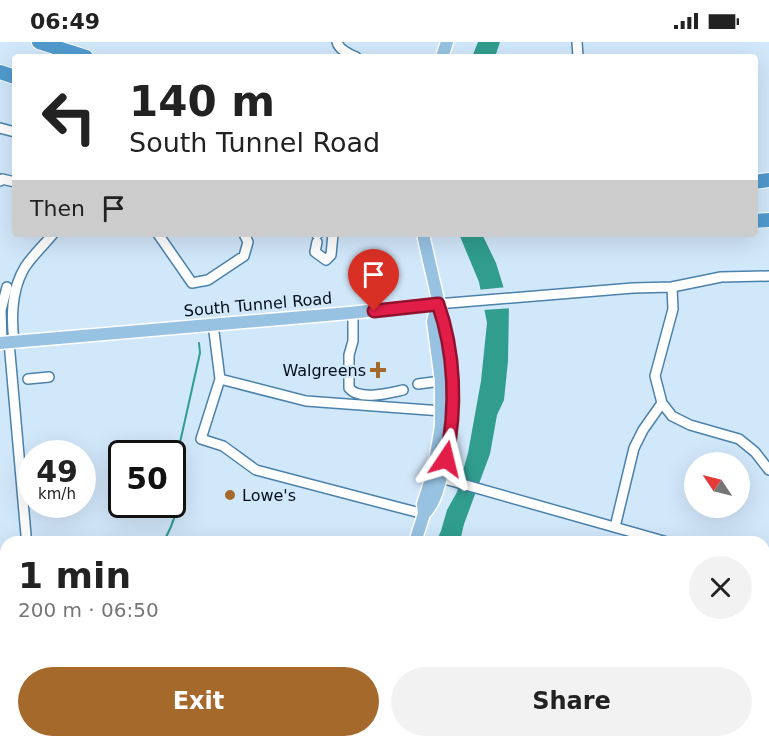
<!DOCTYPE html>
<html lang="en">
<head>
<meta charset="utf-8">
<style>
  :root { --surface:#fff; --page:#f2f2f2; --text:#222; --muted:#767676; --accent:#a5692c }
  body { margin:0; font-family:"DejaVu Sans",sans-serif; background:var(--page); color:var(--text); height:100vh; display:flex; flex-direction:column; font-size:22px; white-space:nowrap }
  * { box-sizing:border-box; margin:0 }
  p { font-size:20px; color:var(--muted) }
  .icon { flex:none; width:33px; height:33px; fill:none; stroke:currentColor; stroke-width:2; stroke-linecap:round; stroke-linejoin:round }
  .map { position:relative; flex:1; overflow:hidden }
  .side { position:absolute; left:0px; top:494px; width:770px; height:212px; display:flex; flex-direction:column; background:var(--surface); border-radius:18px 18px 0 0; box-shadow:0 6px 24px #0002 }
  .side>* { flex:none }
  .top-card { position:absolute; left:12px; top:12px; width:746px; height:183px; border-radius:6px; box-shadow:0 6px 24px #0002; background:#fff; color:var(--text); overflow:hidden }
  .needle { width:39px; rotate:305deg }
  .controls { position:absolute; left:684px; top:410px; display:grid; gap:12px }
  .controls a { display:grid; place-items:center; width:66px; height:66px; border-radius:50%; background:var(--surface); box-shadow:0 6px 24px #0002; font-size:30px }
  .speed { position:absolute; left:18px; top:398px; display:flex; gap:12px; font-size:30px; font-weight:700; text-align:center }
  .speed>* { display:grid; place-content:center; width:78px; height:78px; border-radius:50%; background:var(--surface); box-shadow:0 6px 24px #0002; line-height:1 }
  .speed small { font-size:15px; font-weight:400 }
  .speed .limit { border:3px solid #111; border-radius:9px; background:#fff; color:#111 }
  .pin { position:absolute; display:grid; place-items:center; width:51px; height:51px; color:#fff; margin:-62px -26px; border-radius:50% 50% 50% 0; rotate:-45deg; box-shadow:0 0 6px #0007 }
  .pin .icon { rotate:45deg }
  .me { position:absolute; width:66px; margin:-33px; rotate:10deg; stroke-linejoin:round; filter:drop-shadow(0 0 4px #0008) }
  .turn { display:flex; align-items:center; gap:21px; height:126px; padding:0 18px; font-size:27px }
  .turn .icon { width:78px; height:78px; stroke-width:2.5 }
  .turn b { display:block; font-size:42px; line-height:51px }
  .then { display:flex; align-items:center; height:57px; padding:0 18px; background:#0003; gap:12px; font-size:22px }
  .round { display:grid; place-items:center; flex:none; width:63px; height:63px; border-radius:32px; background:var(--page) }
  .head { display:flex; align-items:center; justify-content:space-between; height:102px; padding:0 18px }
  h1 { font-size:36px; font-weight:700; line-height:45px }
  .primary-button { display:flex; gap:12px; margin-top:auto; padding:12px 18px }
  .primary-button a { flex:1; height:69px; border-radius:36px; background:var(--accent); color:#fff; font-size:24px; font-weight:700; line-height:69px; text-align:center }
  .primary-button a+a { background:var(--page); color:var(--text) }
  .status { display:flex; justify-content:space-between; align-items:center; height:42px; padding:0 30px; background:var(--surface); direction:ltr }
  .status svg { height:16px; fill:currentColor }
  .map>svg:first-child { display:block }
  .water { fill:#309d8f }
  .pier { fill:#d1e7fa }
  .lines { fill:none; stroke-linecap:round; stroke-linejoin:round }
  .stream { stroke:#309d8f; stroke-width:2 }
  .minor-casing { stroke:#4a82ab; stroke-width:12 }
  .major-casing { stroke:#fff; stroke-width:15 }
  .highway-casing { stroke:#fff; stroke-width:16 }
  .minor { stroke:#fff; stroke-width:9 }
  .major { stroke:#97c2e2; stroke-width:12 }
  .highway { stroke:#519ace; stroke-width:14 }
  .route-casing { stroke:#92132f; stroke-width:15 }
  .route { stroke:#e11d48; stroke-width:10 }
  .poi-dot { fill:#a5692c; stroke:#d1e7fa; stroke-width:2 }
  .labels { text-anchor:middle; stroke-width:4.5; stroke-linejoin:round; paint-order:stroke }
  .street-label { font-size:16px; fill:#000d1c; stroke:#d1e7fa }
  .poi-label { font-size:16px; fill:#000d1c; stroke:#d1e7fa; text-anchor:end }
</style>
</head>
<body>
<div class="status"><b>06:49</b><svg viewBox="0 0 49 12"><path d="M0 12V9h3v3zM5 12V6h3v6zM10 12V3h3v9zM15 12V0h3v12zM26 1h20v11H26zM47 4h2v5h-2z"/></svg></div>
<div class="map">
<svg width="769" height="704" viewBox="0 0 769 704">
  <rect width="100%" height="100%" fill="#d1e7fa"/>
  <path class="water" d="M478 0H500L495 15H472Z
    M459 192H482L496 221 509 263 508 319 504 358 497 373 490 412 464 482 460 499 430 500 438 495 441 489 447 468 457 450 468 411 481 339 487 281 479 240Z"/>
  <path class="pier" d="M507 245 512 266 482 268 477 248Z"/>
  <g class="lines">
    <path class="stream" d="M163 500C175 481 181 456 181 434 181 424 179 415 179 405L200 311 199 301"/>
    <defs>
      <path id="minor" d="M337 0C339 8 349 12 356 15
        M577 0 578 15
        M0 86 15 90
        M0 139 2 137 15 140
        M158 192 192 241 208 238 244 214 248 200 244 192
        M317 193V192
        M317 200 315 210 326 218 331 213 333 192
        M672 245 673 267 655 334 662 361 672 374 690 383 739 397 755 410 769 428
        M437 262 633 246 672 245 721 235 769 234
        M353 271V299L349 313V346C359 359 389 351 403 348
        M213 282 220 337 201 397 223 404 256 428 424 472
        M9 300 26 493
        M14 300C11 275 11 248 25 225 33 213 44 203 53 192
        M2 301 1 268 7 245
        M28 337 49 335
        M220 337 306 359 442 369
        M418 342 441 339
        M441 436 667 500
        M615 485 634 406 643 388 662 361
        M764 661H769
        M350 699 353 704
        M414 699 417 704
        M461 699 465 704
        M644 699 645 704"/>
      <path id="major" d="M442 15 447 0
        M423 192C441 276 465 344 442 431 438 446 435 461 424 472
        M0 301 349 271 437 262
        M415 500 424 472 423 462 433 431 441 384V339L433 280 437 262
        M258 704 261 699"/>
      <path id="highway" d="M39 0 86 15
        M0 30 15 35
        M754 140 769 138
        M754 179 769 178"/>
    </defs>
    <use href="#minor" class="minor-casing"/>
    <use href="#major" class="major-casing"/>
    <use href="#highway" class="highway-casing"/>
    <use href="#minor" class="minor"/>
    <use href="#major" class="major"/>
    <use href="#highway" class="highway"/>
  </g>
  <g class="lines">
    <defs>
      <path id="route" d="M374 269 438 262C455 310 457 367 446 417"/>
    </defs>
    <use href="#route" class="route-casing"/>
    <use href="#route" class="route"/>
  </g>
  <g class="poi-dot">
    <path d="M375 319h6v6h6v6h-6v6h-6v-6h-6v-6h6z"/>
    <circle cx="230" cy="453" r="6"/>
  </g>
  <g class="labels">
    <g class="street-label">
      <text transform="translate(258 262) rotate(-5)" y="6">South Tunnel Road</text>
    </g>
    <g class="poi-label">
      <text x="366" y="334">Walgreens</text>
      <text x="242" y="459" text-anchor="start">Lowe's</text>
    </g>
  </g>
</svg>
<div class="controls">
<a><svg class="needle" viewBox="-14 -14 28 28"><path d="M0-13l5 13h-10z" fill="#e53935"/><path d="M0 13l5-13h-10z" fill="#767676"/></svg></a>
</div>
<div class="speed"><div>49<small>km/h</small></div><div class="limit">50</div></div>
<div class="pin" style="left:374px;top:269px;background:#d93025"><svg class="icon" aria-label="arrive" viewBox="0 0 24 24"><path d="M6 21V4h12l-3 4 3 4H6"/></svg></div>
<svg class="me" style="left:446px;top:417px" viewBox="-20 -20 40 40"><path d="M0-17L14 15 0 8-14 15z" fill="#e11d48" stroke="#fff" stroke-width="4"/></svg>
<div class="top-card">
<div class="turn"><svg class="icon" aria-label="left" viewBox="0 0 24 24"><path d="M17 20v-9H6M10 6l-5 5 5 5"/></svg><div><b>140 m</b>South Tunnel Road</div></div>
<div class="then">Then<svg class="icon" aria-label="arrive" viewBox="0 0 24 24"><path d="M6 21V4h12l-3 4 3 4H6"/></svg></div>
</div>
<section class="side">
<div class="head"><div><h1>1 min</h1><p>200 m · 06:50</p></div><a class="round"><svg class="icon" aria-label="close" viewBox="0 0 24 24"><path d="M6 6l12 12M18 6L6 18"/></svg></a></div>
<div class="primary-button"><a>Exit</a><a>Share</a></div>
</section>
</div>
</body>
</html>
